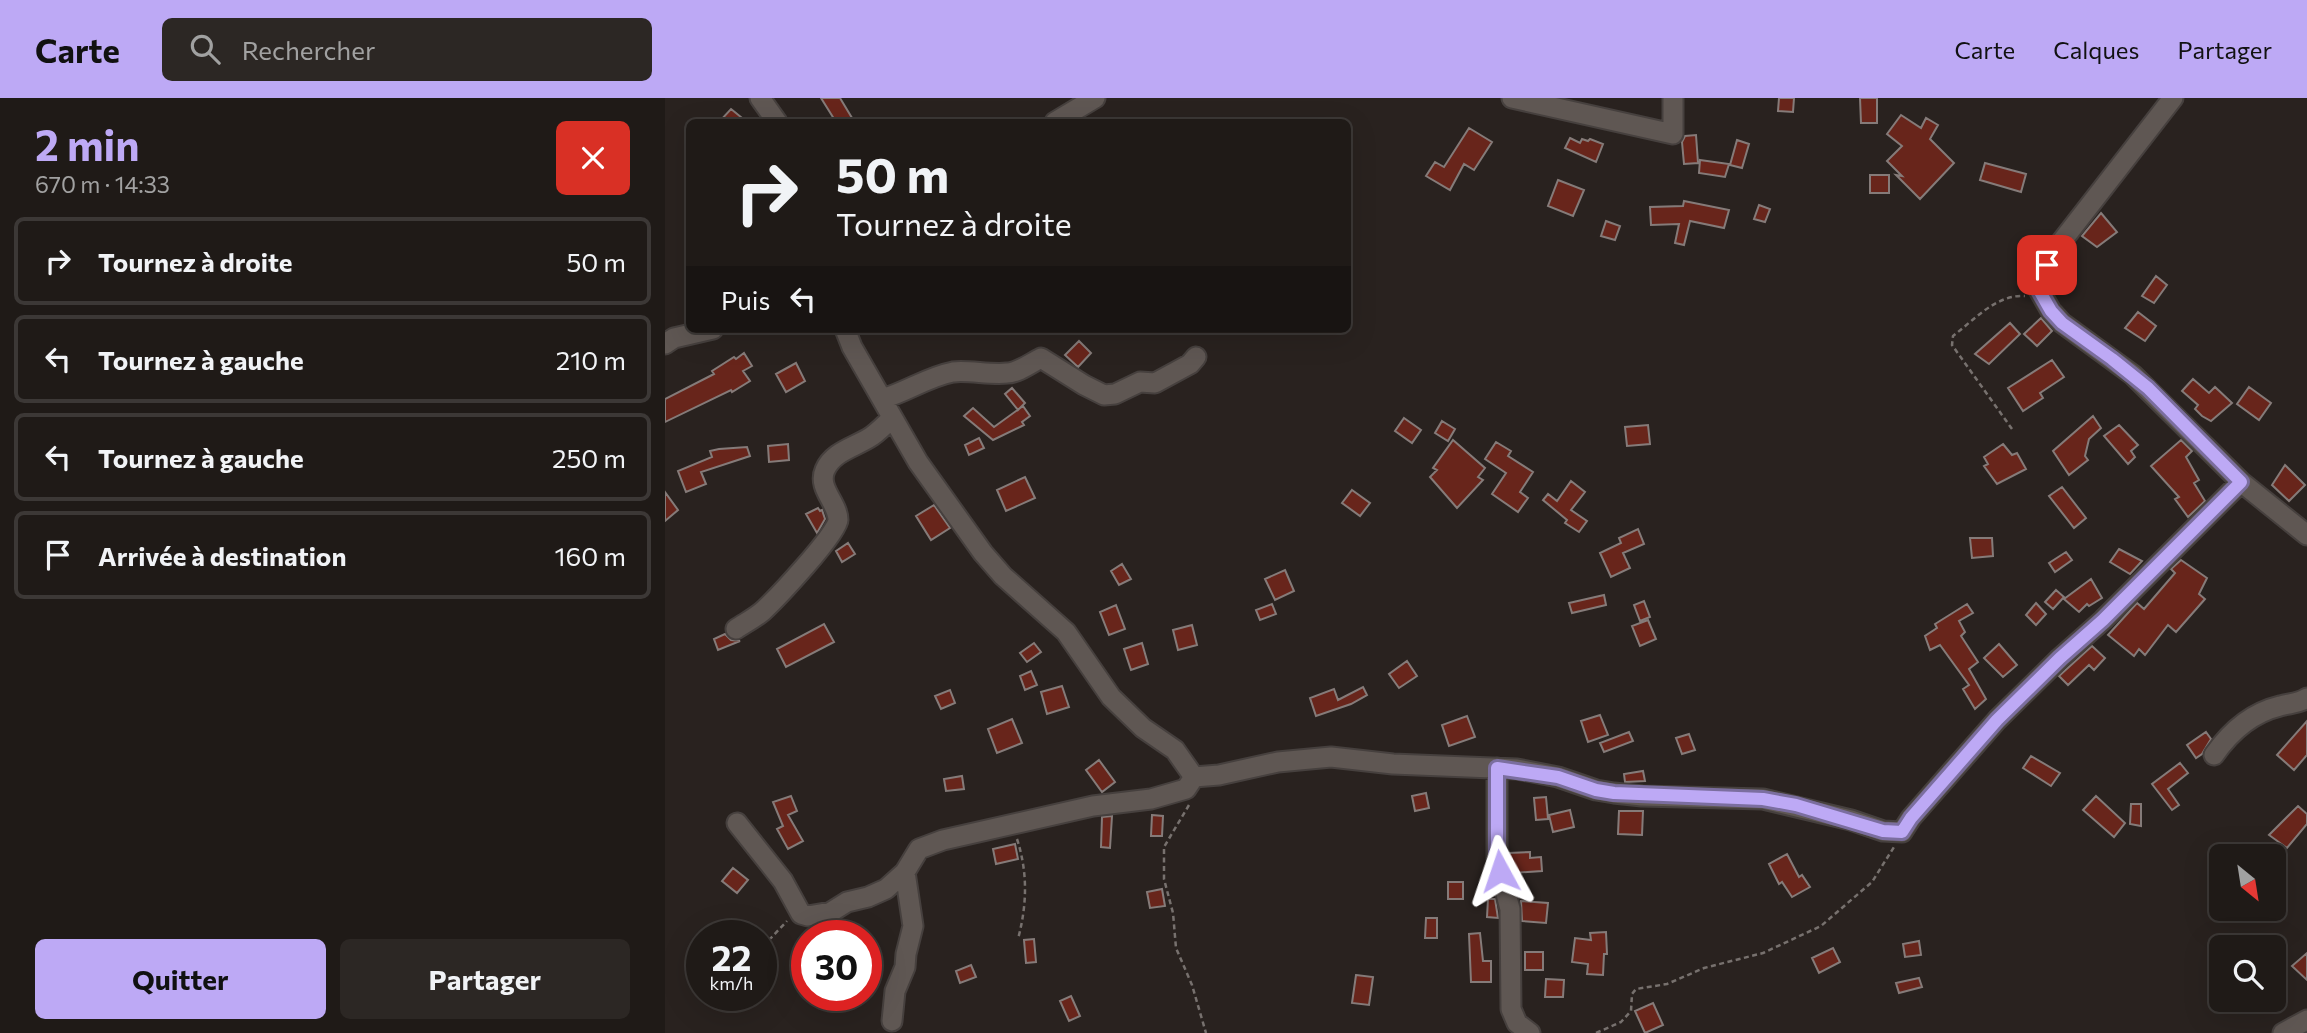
<!DOCTYPE html>
<html lang="fr">
<head>
<meta charset="utf-8">
<style>
  :root { --surface:#1f1a17; --page:#2c2724; --text:#f1f3f6; --muted:#a1a1a1; --line:#3c3836; --accent:#bda9f5 }
  body { margin:0; font-family:Commissioner,sans-serif; background:var(--page); color:var(--text); height:100vh; display:flex; flex-direction:column; font-size:26px; white-space:nowrap }
  * { box-sizing:border-box; margin:0 }
  p { font-size:23px; color:var(--muted) }
  .icon { flex:none; width:38px; height:38px; fill:none; stroke:currentColor; stroke-width:2; stroke-linecap:round; stroke-linejoin:round }
  .map { position:relative; flex:1; overflow:hidden }
  .drawer { display:flex; flex-direction:column; background:var(--surface); width:665px }
  .drawer>* { flex:none }
  .banner { position:absolute; left:21px; top:21px; width:665px; height:214px; border-radius:10px; box-shadow:0 7px 28px #0002,0 0 0 2px var(--line); background:#1f1a17; color:var(--text); overflow:hidden }
  .needle { width:46px; rotate:150deg }
  .buttons { position:absolute; left:1544px; top:746px; display:grid; gap:14px }
  .buttons a { display:grid; place-items:center; width:77px; height:77px; border-radius:10px; background:var(--surface); box-shadow:0 7px 28px #0002,0 0 0 2px var(--line); font-size:35px }
  .speed { position:absolute; left:21px; top:822px; display:flex; gap:14px; font-size:35px; font-weight:700; text-align:center }
  .speed>* { display:grid; place-content:center; width:91px; height:91px; border-radius:50%; background:var(--surface); box-shadow:0 7px 28px #0002,0 0 0 2px var(--line); line-height:1 }
  .speed small { font-size:18px; font-weight:400 }
  .speed .limit { border:10px solid #d22; background:#fff; color:#111 }
  .pin { position:absolute; display:grid; place-items:center; width:60px; height:60px; color:#fff; margin:-30px; border-radius:14px; box-shadow:0 4px 10px #0006 }
  .me { position:absolute; width:77px; margin:-38px; rotate:355deg; stroke-linejoin:round; filter:drop-shadow(0 0 5px #0008) }
  .turn { display:flex; align-items:center; gap:24px; height:147px; padding:0 35px; font-size:32px }
  .turn .icon { width:91px; height:91px; stroke-width:2.5 }
  .turn b { display:block; font-size:49px; line-height:60px }
  .then { display:flex; align-items:center; height:66px; padding:0 35px; background:#0003; gap:14px; font-size:26px }
  .round { display:grid; place-items:center; flex:none; width:74px; height:74px; border-radius:10px; background:var(--page) }
  .summary { display:flex; align-items:center; justify-content:space-between; height:119px; padding:0 35px }
  h1 { font-size:42px; font-weight:700; line-height:52px; color:var(--accent) }
  .action { display:flex; gap:14px; margin-top:auto; padding:14px 35px }
  .action a { flex:1; height:80px; border-radius:10px; background:var(--accent); color:#111; font-size:28px; font-weight:700; line-height:80px; text-align:center }
  .action a+a { background:var(--page); color:var(--text) }
  ul { padding:0; list-style:none }
  li { display:flex; align-items:center; gap:21px; height:88px; margin:0 14px 10px; padding:0 21px; border:4px solid var(--line); border-radius:10px }
  li div { flex:1 }
  li b { display:block; font-size:26px }
  li em { font-style:normal }
  header { display:flex; align-items:center; gap:42px; box-sizing:border-box; height:98px; padding:0 35px; background:var(--accent); color:#111 }
  header strong { font-size:33px }
  nav { display:flex; gap:38px; margin-inline-start:auto; font-size:24px }
  .search { width:490px; height:63px; background:var(--page); display:flex; align-items:center; gap:18px; box-sizing:border-box; padding:0 24px; border-radius:10px; color:var(--muted); font-size:26px }
  main { display:flex; flex:1; min-height:0 }
  .map>svg:first-child { display:block }
  .building { fill:#68251b; stroke:#857b79; stroke-width:2 }
  .lines { fill:none; stroke-linecap:round; stroke-linejoin:round }
  .minor-casing { stroke:#46403e; stroke-width:23 }
  .path { stroke:#77716e; stroke-width:2.5; stroke-dasharray:5 3.5; stroke-linecap:butt }
  .minor { stroke:#5f5753; stroke-width:19 }
  .route-casing { stroke:#7b6e9f; stroke-width:18 }
  .route { stroke:#bda9f5; stroke-width:12 }
</style>
</head>
<body>
<header>
<strong>Carte</strong>
<div class="search"><svg class="icon" aria-label="search" viewBox="0 0 24 24"><circle cx="10" cy="10" r="6"/><path d="M15 15l6 6"/></svg>Rechercher</div>
<nav><a>Carte</a><a>Calques</a><a>Partager</a></nav>
</header>
<main>
<section class="drawer">
<div class="summary"><div><h1>2 min</h1><p>670 m · 14:33</p></div><a class="round" style="background:#d93025;color:#fff"><svg class="icon" aria-label="close" viewBox="0 0 24 24"><path d="M6 6l12 12M18 6L6 18"/></svg></a></div>
<ul>
<li><svg class="icon" aria-label="right" viewBox="0 0 24 24"><path d="M7 20v-9h11M14 6l5 5-5 5"/></svg><div><b>Tournez à droite</b></div><em>50 m</em></li>
<li><svg class="icon" aria-label="left" viewBox="0 0 24 24"><path d="M17 20v-9H6M10 6l-5 5 5 5"/></svg><div><b>Tournez à gauche</b></div><em>210 m</em></li>
<li><svg class="icon" aria-label="left" viewBox="0 0 24 24"><path d="M17 20v-9H6M10 6l-5 5 5 5"/></svg><div><b>Tournez à gauche</b></div><em>250 m</em></li>
<li><svg class="icon" aria-label="arrive" viewBox="0 0 24 24"><path d="M6 21V4h12l-3 4 3 4H6"/></svg><div><b>Arrivée à destination</b></div><em>160 m</em></li>
</ul>
<div class="action"><a>Quitter</a><a>Partager</a></div>
</section>
<div class="map">
<svg width="1642" height="935" viewBox="0 0 1642 935">
  <rect width="100%" height="100%" fill="#29221f"/>
  <path class="building" d="M156 0H175L187 20 180 24H171Z
    M1114 0H1129L1128 14 1113 13Z
    M1195 0H1212V25H1196Z
    M66 11 82 24H54Z
    M1236 17 1256 30 1261 20 1273 27 1265 41 1289 65 1255 101 1231 77 1237 78 1222 63 1237 48 1222 36Z
    M804 30 827 44 809 72 799 66 785 92 761 78 770 64 779 69Z
    M1031 37 1033 65 1019 66 1017 44 1020 38Z
    M905 40 915 45 917 41 923 43 925 41 938 46 931 64 900 50Z
    M1072 42 1084 46 1077 70 1065 67Z
    M1035 62 1064 66 1060 79 1034 75Z
    M1320 65 1361 76 1356 94 1315 82Z
    M1205 77H1224V95H1205Z
    M893 82 919 92 908 118 883 108Z
    M1019 103 1064 112 1059 130 1025 123 1019 147 1010 145 1014 126 986 127 985 109 1018 108Z
    M1094 107 1105 111 1100 124 1089 121Z
    M1436 115 1452 134 1432 149 1417 138Z
    M941 123 955 128 950 142 936 138Z
    M1491 178 1502 187 1489 205 1477 198Z
    M1473 214 1491 228 1480 243 1460 230Z
    M1376 220 1387 233 1372 248 1359 236Z
    M1345 225 1355 236 1324 266 1310 256Z
    M414 243 426 255 413 269 400 257Z
    M79 255 87 268 78 273 85 283 67 294 66 292 0 324V301L49 276 47 273 69 259 71 261Z
    M1387 262 1399 279 1375 295 1378 300 1358 313 1343 290Z
    M131 265 140 283 121 294 111 276Z
    M1528 281 1544 295 1550 289 1567 305 1546 323 1537 318 1530 311 1533 307 1517 293Z
    M1584 289 1606 305 1594 322 1572 306Z
    M347 290 360 305 353 312 340 296Z
    M358 308 365 318 357 324 359 327 328 342 299 318 308 310 329 329Z
    M1428 318 1436 330 1424 341 1420 358 1423 362 1404 377 1388 353Z
    M739 320 756 332 747 345 730 333Z
    M777 323 790 331 783 343 770 335Z
    M983 327 985 346 962 348 960 329Z
    M1454 327 1473 347 1466 353 1470 359 1463 366 1439 338Z
    M314 340 319 350 304 357 300 347Z
    M788 342 820 370 813 379 818 382 792 410 765 379 772 372 768 370Z
    M1516 342 1527 353 1521 359 1534 382 1529 385 1540 403 1523 419 1510 401 1514 399 1486 368Z
    M831 344 846 353 843 358 868 374 855 394 863 400 853 414 827 396 841 375 820 361Z
    M123 346 124 362 104 364 103 348Z
    M1338 346 1347 357 1352 355 1361 371 1332 386 1319 368 1323 366 1319 359Z
    M82 349 85 358 36 374 41 386 21 394 13 373 47 359 45 353 54 351Z
    M1620 367 1640 387 1624 403 1607 387Z
    M360 379 370 400 341 413 332 392Z
    M906 383 920 394 906 412 922 423 914 434 900 425 902 422 878 402 883 396 892 403Z
    M1397 389 1421 420 1409 430 1384 398Z
    M687 392 705 405 695 418 677 405Z
    M0 394 13 412 0 423Z
    M269 407 285 430 266 442 251 418Z
    M153 410 155 413 157 412 160 421 152 435 141 416Z
    M973 431 979 446 958 455 965 470 946 479 935 455 956 445 954 440Z
    M1305 440H1327L1328 458 1307 460Z
    M183 445 190 456 177 464 171 453Z
    M1454 451 1477 463 1465 476 1445 464Z
    M1401 454 1407 462 1390 474 1384 465Z
    M1516 462 1542 480 1534 496 1540 501 1511 534 1503 527 1480 557 1474 551 1469 558 1443 537 1472 505 1479 511 1510 475 1506 471Z
    M457 466 466 481 454 487 446 473Z
    M620 472 629 493 610 502 600 481Z
    M1426 481 1437 500 1424 508 1422 506 1414 514 1399 501Z
    M1391 492 1399 499 1388 511 1380 504Z
    M939 497 941 507 907 515 904 505Z
    M979 503 985 519 975 523 969 507Z
    M1371 505 1381 516 1371 527 1361 517Z
    M607 506 611 516 595 522 591 512Z
    M1302 506 1308 515 1294 523 1300 534 1296 538 1313 564 1304 571 1321 601 1310 611 1298 591 1304 587 1275 547 1265 552 1260 538 1272 530 1270 526Z
    M451 507 460 531 444 537 435 514Z
    M983 522 991 541 975 548 967 528Z
    M159 526 169 544 121 569 112 551Z
    M527 527 532 547 513 552 508 532Z
    M60 536 66 542 75 543 53 552 49 541Z
    M369 545 376 554 362 564 355 555Z
    M477 545 483 566 466 572 459 551Z
    M1334 546 1352 567 1338 579 1319 560Z
    M1427 548 1440 560 1429 572 1424 567 1403 587 1394 578Z
    M742 563 752 578 734 590 724 576Z
    M366 573 372 587 360 592 355 578Z
    M397 588 404 609 382 616 376 594Z
    M698 589 702 597 686 606 651 618 645 600 669 591 673 602Z
    M285 592 290 605 276 611 270 598Z
    M935 617 943 637 923 644 916 623Z
    M802 618 810 639 784 648 777 627Z
    M347 621 357 645 332 655 323 631Z
    M1642 623V657L1629 672 1612 657Z
    M964 634 968 643 939 654 935 645Z
    M1541 634 1546 641 1537 656 1531 660 1522 647Z
    M1024 636 1030 652 1017 656 1011 640Z
    M1366 658 1395 675 1386 688 1358 670Z
    M434 662 450 684 437 694 421 672Z
    M1515 665 1523 675 1503 691 1514 707 1507 712 1487 686Z
    M978 673 980 683 960 684 959 676Z
    M297 678 299 691 281 693 279 681Z
    M761 695 764 710 750 713 747 698Z
    M126 698 132 713 123 717 138 743 123 751 112 731 118 728 108 704Z
    M1431 698 1460 725 1449 739 1418 712Z
    M881 699 883 721 871 722 869 700Z
    M1466 706H1476V728L1465 726Z
    M1633 708 1642 716V726L1622 750 1604 737Z
    M905 712 909 729 888 734 884 717Z
    M954 713H978L977 737 953 736Z
    M487 717 498 718 497 738H486Z
    M447 718 445 750 436 749 437 719Z
    M350 746 353 761 331 766 328 751Z
    M865 754V760L876 759 877 773 848 775 844 755Z
    M1122 756 1134 779 1137 777 1145 789 1127 799 1117 784 1114 786 1104 766Z
    M68 770 83 782 72 795 57 783Z
    M783 784H798V801H783Z
    M497 791 500 808 485 810 482 794Z
    M823 801H830L833 820 822 819Z
    M856 803 883 805 881 825 857 823Z
    M761 820H772V840H760Z
    M941 834 942 856H939L938 877 922 876 923 866 907 864 910 840 926 842 925 835Z
    M815 835 818 863H826V884H806L804 836Z
    M369 841 371 864 361 865 359 842Z
    M1254 843 1256 857 1240 859 1238 846Z
    M1168 850 1175 864 1154 875 1147 860Z
    M860 854H878V872H860Z
    M1642 855V882L1627 868Z
    M306 867 311 879 295 885 291 873Z
    M691 877 708 879 704 907 687 905Z
    M1254 880 1257 889 1234 895 1231 885Z
    M881 881 899 882 898 899H880Z
    M406 898 415 918 404 923 395 903Z
    M988 905 998 927 980 935 970 913Z"/>
  <g class="lines">
    <defs>
      <path id="minor" d="M95 0 112 24
        M847 0 1008 36V0
        M1508 0 1397 143 1377 176 1374 192 1386 213 1397 225 1468 277 1576 384 1642 437
        M390 24 430 0
        M180 231 187 249 253 364 318 455 338 478 401 534 446 599 478 630 510 652 529 679
        M0 246 9 240 48 231
        M217 301C242 294 262 279 288 274 302 272 327 277 342 275 353 275 366 265 376 260L419 287 439 297 450 296 475 284 490 285 525 266 531 259
        M71 531C80 525 90 520 98 513 111 501 173 435 173 422 173 405 152 390 160 372 168 353 191 349 207 338 214 333 221 326 227 320
        M1549 657C1565 634 1586 615 1615 608 1625 605 1633 606 1642 600
        M832 670V761L845 811 846 911 852 925 865 935
        M529 679 554 677 613 664 666 659 728 666 852 671 893 679 931 692 949 695 977 698 1098 701 1186 722 1218 733 1237 734 1246 720 1332 622 1395 560 1438 522 1576 384
        M72 725 118 783 136 816 143 818 166 814 182 804 203 799 221 791 240 774 254 751 278 742 428 708 486 701 521 691 529 679
        M227 923 230 893 240 869 241 856 248 828 240 774
        M1618 935 1642 922"/>
    </defs>
    <use href="#minor" class="minor-casing"/>
    <path class="path" d="M1347 331 1287 247 1288 238C1310 221 1332 196 1360 198
      M524 707 499 749V781L508 815 511 850 527 887 541 935
      M352 741C363 775 362 807 353 841
      M96 846 106 840 122 823
      M931 935 956 924 966 913 967 896 971 891 1002 886 1039 870 1098 855 1156 828 1207 784 1229 749"/>
    <use href="#minor" class="minor"/>
  </g>
  <g class="lines">
    <defs>
      <path id="route" d="M835 773 832 761V670L893 679 931 692 949 695 1098 701 1131 707 1218 733 1237 734 1246 720 1332 622 1395 560 1438 522 1576 384 1483 290 1447 261 1397 225 1386 213 1374 192 1373 186 1382 167"/>
    </defs>
    <use href="#route" class="route-casing"/>
    <use href="#route" class="route"/>
  </g>
</svg>
<div class="buttons">
<a><svg class="needle" viewBox="-14 -14 28 28"><path d="M0-13l5 13h-10z" fill="#e53935"/><path d="M0 13l5-13h-10z" fill="#a1a1a1"/></svg></a>
<a><svg class="icon" aria-label="search" viewBox="0 0 24 24"><circle cx="10" cy="10" r="6"/><path d="M15 15l6 6"/></svg></a>
</div>
<div class="speed"><div>22<small>km/h</small></div><div class="limit">30</div></div>
<div class="pin" style="left:1382px;top:167px;background:#d93025"><svg class="icon" aria-label="arrive" viewBox="0 0 24 24"><path d="M6 21V4h12l-3 4 3 4H6"/></svg></div>
<svg class="me" style="left:835px;top:773px" viewBox="-20 -20 40 40"><path d="M0-17L14 15 0 8-14 15z" fill="#bda9f5" stroke="#fff" stroke-width="4"/></svg>
<div class="banner">
<div class="turn"><svg class="icon" aria-label="right" viewBox="0 0 24 24"><path d="M7 20v-9h11M14 6l5 5-5 5"/></svg><div><b>50 m</b>Tournez à droite</div></div>
<div class="then">Puis<svg class="icon" aria-label="left" viewBox="0 0 24 24"><path d="M17 20v-9H6M10 6l-5 5 5 5"/></svg></div>
</div>
</div>
</main>
</body>
</html>
